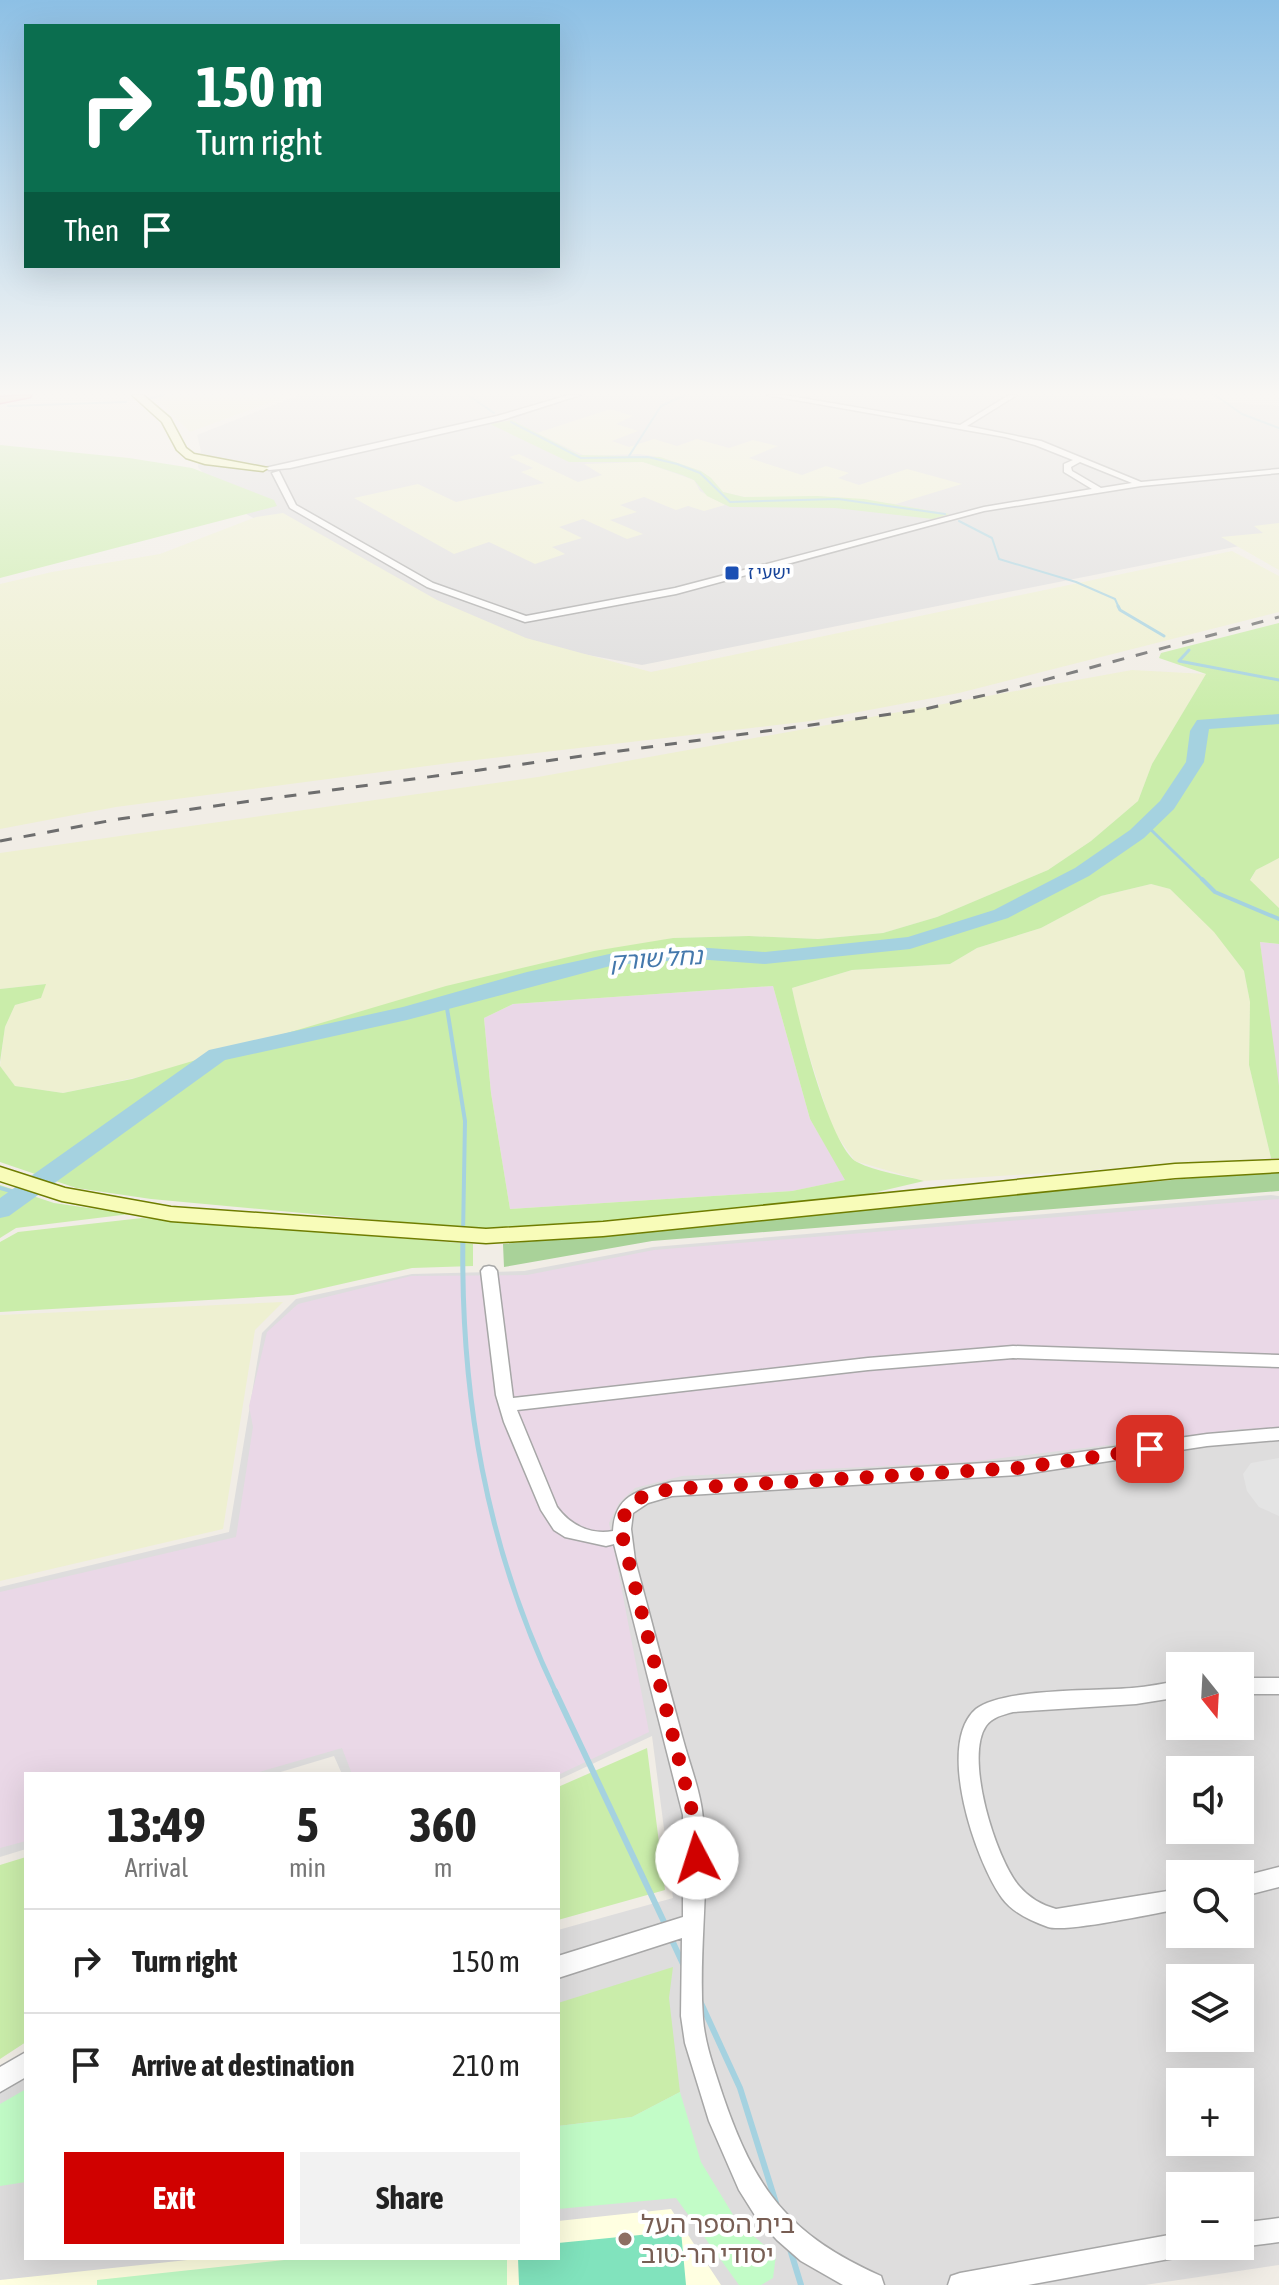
<!DOCTYPE html>
<html lang="en">
<head>
<meta charset="utf-8">
<style>
  :root { --surface:#fff; --page:#f2f2f2; --text:#222; --muted:#767676; --line:#e0e0e0; --accent:#d00100 }
  body { margin:0; font-family:"Asap Condensed","Noto Sans Hebrew",sans-serif; background:var(--page); color:var(--text); height:100vh; display:flex; flex-direction:column; font-size:30px; white-space:nowrap }
  * { box-sizing:border-box; margin:0 }
  p { font-size:26px; color:var(--muted) }
  .icon { flex:none; width:44px; height:44px; fill:none; stroke:currentColor; stroke-width:2; stroke-linecap:round; stroke-linejoin:round }
  .map { position:relative; flex:1; overflow:hidden }
  .panel { position:absolute; left:24px; top:1772px; width:536px; height:488px; display:flex; flex-direction:column; background:var(--surface); border-radius:0px; box-shadow:0 8px 32px #0002 }
  .panel>* { flex:none }
  .top-card { position:absolute; left:24px; top:24px; width:536px; height:244px; border-radius:0px; box-shadow:0 8px 32px #0002; background:#0b6e4f; color:#fff; overflow:hidden }
  .needle { width:52px; rotate:162deg }
  .buttons { position:absolute; left:1166px; top:1652px; display:grid; gap:16px }
  .buttons a { display:grid; place-items:center; width:88px; height:88px; border-radius:0px; background:var(--surface); box-shadow:0 8px 32px #0002; font-size:40px }
  .pin { position:absolute; display:grid; place-items:center; width:68px; height:68px; color:#fff; margin:-34px; border-radius:16px; box-shadow:0 4px 12px #0006 }
  .me { position:absolute; width:88px; margin:-44px; rotate:355deg; stroke-linejoin:round; filter:drop-shadow(0 0 6px #0008) }
  .turn { display:flex; align-items:center; gap:28px; height:168px; padding:0 40px; font-size:36px }
  .turn .icon { width:104px; height:104px; stroke-width:2.5 }
  .turn b { display:block; font-size:56px; line-height:68px }
  .then { display:flex; align-items:center; height:76px; padding:0 40px; background:#0003; gap:16px; font-size:30px }
  .eta { display:flex; justify-content:space-evenly; align-items:center; height:136px; text-align:center }
  .eta b { font-size:48px; font-weight:700; line-height:56px }
  .button { display:flex; gap:16px; margin-top:auto; padding:16px 40px }
  .button a { flex:1; height:92px; border-radius:0px; background:var(--accent); color:#fff; font-size:32px; font-weight:700; line-height:92px; text-align:center }
  .button a+a { background:var(--page); color:var(--text) }
  ul { padding:0; list-style:none }
  li { display:flex; align-items:center; gap:24px; height:104px; padding:0 40px; border-top:2px solid var(--line) }
  li div { flex:1 }
  li b { display:block; font-size:30px }
  li em { font-style:normal }
  .map>svg:first-child { display:block }
  .residential { fill:#dedddd; fill-rule:evenodd }
  .industrial { fill:#ead8e7 }
  .education { fill:#ffffe1 }
  .farmland { fill:#eef0d1 }
  .grass { fill:#caedaa; fill-rule:evenodd }
  .forest { fill:#a9d299 }
  .park { fill:#c2fcc7 }
  .pitch { fill:#81e3bd }
  .parking { fill:#e4e4e4 }
  .lines { fill:none; stroke-linecap:round; stroke-linejoin:round }
  .stream-far4 { stroke:#a5d2e0; stroke-width:2 }
  .stream-far3 { stroke:#a5d2e0; stroke-width:3 }
  .stream-far2 { stroke:#a5d2e0; stroke-width:4 }
  .stream-far1 { stroke:#a5d2e0; stroke-width:5 }
  .stream { stroke:#a5d2e0; stroke-width:6 }
  .river { fill:#a5d2e0; fill-rule:evenodd }
  .minor-casing { stroke:#a7a7a7; stroke-width:3 }
  .secondary-casing { stroke:#6f7d00; stroke-width:3 }
  .trunk-casing { stroke:#e21f61; stroke-width:3 }
  .minor { fill:#fff; fill-rule:evenodd }
  .secondary { fill:#f8fcb9; fill-rule:evenodd }
  .trunk { fill:#f5b09c; fill-rule:evenodd }
  .rail { stroke:#6e6e6e; stroke-width:3; stroke-dasharray:12 12; stroke-linecap:butt }
  .route { stroke:#d00100; stroke-width:14; stroke-dasharray:0 25.2 }
  .transit-dot { fill:#1a4fb4; stroke:#fff; stroke-width:3 }
  .education-dot { fill:#8d6e63; stroke:#fff; stroke-width:3 }
  .labels { text-anchor:middle; stroke-width:8; stroke-linejoin:round; paint-order:stroke }
  .far-transit-label { font-size:18px; fill:#164399; stroke:#fff; text-anchor:start }
  .water-label { font-size:24px; font-style:italic; fill:#4478ac; stroke:#fff }
  .near-education-label { font-size:26px; fill:#785e54; stroke:#fff; text-anchor:start }
</style>
</head>
<body>
<div class="map">
<svg width="1279" height="2285" viewBox="0 0 1279 2285">
  <rect width="100%" height="100%" fill="#f1ede6"/>
  <path class="residential" d="M299 395H1121L1279 406V538L642 665 457 631 230 505 198 467 201 451 197 435Z
    M1271 1195 1279 1196V2265L1145 2285H0V2069L26 2052V2258H558V1930L673 1898 652 1736 558 1780V1774H342L334 1756 274 1774H26V1849L0 1857V1587L229 1532 262 1333 296 1299 412 1274 524 1271 653 1247ZM1180 1666H1240V1726H1180ZM1180 1770H1240V1830H1180ZM1180 1874H1240V1934H1180ZM1180 1978H1240V2038H1180ZM1180 2082H1240V2142H1180ZM1180 2186H1240V2246H1180Z"/>
  <path class="industrial" d="M1260 942 1279 944V1086H1277Z
    M773 986 810 1119 846 1180 792 1191 510 1209 491 1093 484 1018 513 1004Z
    M1279 1199V1428L1241 1429 969 1462 682 1476 635 1488 619 1503 609 1523 649 1732 558 1775 352 1774 342 1748 252 1774H26V1841L0 1848V1592L236 1537 253 1427 249 1406 267 1332 298 1304 411 1276 527 1275 654 1250Z"/>
  <path class="education" d="M671 2209 721 2285H0V2280L206 2258H558V2221Z"/>
  <path class="farmland" d="M152 395H290L190 432Z
    M610 409 633 416 616 424 638 431 612 441 629 447 654 439 677 446 697 439 729 448 753 440 778 446 749 458 802 475 826 466 849 473 838 478 859 485 907 469 962 484 896 504 817 496 753 499 723 492 711 478 701 471 660 457 639 454 585 456 537 433Z
    M519 454 578 482 602 475 584 464 643 462 694 480 700 491 725 505 704 511 688 506 676 510 644 497 620 505 637 512 610 520 643 534 627 539 583 519 559 527 582 538 552 547 565 554 535 564 489 542 454 554 354 498 418 484 456 502 544 483 521 472 533 468 509 457Z
    M283 513 437 600 526 638 651 672 1232 551 1279 576V612L959 693 811 721 450 763 116 807 0 829V584L52 572 160 554 256 517Z
    M1279 523V570L1221 537 1263 533 1254 526Z
    M1132 670 1206 674 1152 764 1138 801 1091 841 1048 870 937 917 883 933 818 939 749 936 673 938 378 1007 166 1071 63 1093 15 1086 0 1066 5 1027 15 1005 41 998 45 984 0 989V853L538 777Z
    M1279 858V908L1250 881 1256 870Z
    M1151 884 1170 889 1188 906 1214 931 1244 971 1250 1002 1249 1065 1271 1158 924 1181 855 1161 833 1130 799 1023 792 988 852 970 950 964 977 948 1041 928 1101 896Z
    M283 1302 255 1330 223 1529 0 1581V1315Z"/>
  <path class="grass" d="M512 420 579 455 660 457 701 471 711 478 723 492 744 497 817 496 864 499 949 514 933 519 835 508 730 507 707 496 694 480 682 475 643 462H569L490 424Z
    M0 445 129 458 192 468 274 500 277 506 0 578Z
    M1279 623V858L1256 870 1250 880 1279 908V944L1260 942 1279 1086V1158H1271L1249 1065 1250 1002 1244 971 1214 932 1170 889 1151 884 1101 896 1041 928 977 948 950 964 852 970 792 988C799 1022 830 1147 857 1162 876 1172 903 1175 924 1181L843 1200 694 1217 485 1230 151 1199 76 1188 0 1162V1066L15 1086 63 1093 132 1079 446 986 594 951 673 938 749 936 818 939 883 933 937 917 1048 870 1091 841 1138 801 1152 764 1206 674 1159 658 1161 653ZM773 986 810 1119 845 1180 792 1191 510 1209 491 1093 484 1018 513 1004Z
    M46 984 41 998 15 1005 5 1027 0 1062V989Z
    M0 1185 54 1203 130 1214 16 1228 0 1238Z
    M142 1218 473 1244V1266L412 1268 293 1295 0 1312V1242L18 1232Z
    M647 1748 665 1890 558 1920V1787Z
    M26 1857V2042L0 2059V1865Z
    M673 1967 669 1998 680 2092 632 2117 558 2126V2003Z"/>
  <path class="forest" d="M1279 1173V1191L652 1241 504 1267 503 1244 1234 1174Z"/>
  <path class="park" d="M26 2089V2182L0 2186V2104Z
    M680 2092 701 2162 738 2223 776 2255 773 2278 761 2285H739L676 2198 558 2209V2126L632 2117Z
    M303 2258H507V2285H97V2280Z"/>
  <path class="pitch" d="M681 2231 686 2285H519L518 2258H558V2243Z"/>
  <path class="parking" d="M1279 1458V1516L1259 1507 1247 1491 1243 1474 1251 1463Z"/>
  <g class="lines">
    <path class="stream-far4" d="M468 395 494 413
      M1215 395 1242 414 1279 428
      M151 398 164 395
      M8 406 126 402
      M511 422 581 458 648 457 677 464 700 473 730 502 838 499 945 514
      M629 456 661 406 685 395
      M959 521 992 538 999 559 1076 582 1115 599 1119 608"/>
    <path class="stream-far3" d="M1118 606 1120 610 1164 636
      M1189 650 1179 661 1279 680
      M1146 825 1204 881"/>
    <path class="stream-far2" d="M1202 879 1215 892 1279 919
      M446 1002 465 1121 463 1235
      M0 1188 21 1194"/>
    <path class="stream-far1" d="M463 1233C460 1395 486 1547 556 1693"/>
    <path class="stream" d="M555 1691 665 1924
      M670 1936 683 1964
      M700 2001 740 2088 776 2203
      M790 2249 801 2285"/>
    <path class="river" d="M1279 714V724L1209 729 1204 762 1174 809 1144 838 1089 876 1008 918 910 949 765 964 695 959 614 965 407 1020 225 1060 9 1216 0 1218V1198L209 1050 403 1007 527 972 614 953 695 947 765 952 908 937 994 910 1075 868 1130 830 1160 801 1186 762 1190 731 1197 720Z"/>
    <defs>
      <path id="minor" d="M569 395H580L502 420 290 468 269 470 265 468 497 416Z
        M767 395H784L960 425 1009 395H1017L967 426 1041 441 1141 482 1279 469V473L1141 486 984 511 676 594 525 622 427 587 290 508 272 473 279 471 296 505 433 583 526 616 675 588 984 507 1092 489 1064 472V464L1073 460 1035 445 1005 437ZM1080 462 1132 483 1101 488 1072 471 1071 467Z
        M489 1266 494 1267 497 1271 513 1398 868 1358 1013 1346 1279 1355V1367L1013 1358 868 1370 517 1410 557 1507C570 1525 590 1535 613 1531 615 1493 641 1490 672 1482L1018 1461 1207 1434 1279 1428V1440L1207 1446 1018 1475 672 1496 648 1503 633 1513 631 1529 635 1560C651 1619 666 1678 682 1736 689 1763 701 1792 703 1819 710 1886 698 1952 703 2019 705 2045 715 2071 723 2096 755 2190 789 2235 881 2276L884 2285H843L801 2261 777 2240 756 2217 739 2190 709 2121 685 2043 681 2016 682 1938 558 1978V1956L683 1917V1815L614 1544 606 1546 565 1537 554 1530 541 1510 504 1422 496 1395 481 1271 484 1267Z
        M1240 1678H1279V1694H1240Z
        M1180 1681V1697L1136 1704 1013 1712C1003 1715 992 1717 986 1726 964 1758 996 1859 1019 1886 1029 1898 1042 1905 1056 1909L1180 1889V1909C1155 1913 1066 1933 1048 1927 1031 1921 1013 1913 1002 1898 976 1862 935 1744 976 1709 1002 1688 1096 1691 1132 1688 1148 1687 1164 1683 1180 1681Z
        M1279 1867V1887L1240 1897V1877Z
        M26 2052V2077L0 2092V2067Z
        M1279 2218V2242L1240 2247 1237 2246H1240V2223Z
        M1180 2233V2246H1192L1189 2254 1180 2257 1028 2285H948L951 2276 960 2273Z"/>
      <path id="secondary" d="M132 395H143L170 418 186 448 194 454 268 468 263 471 205 464 186 458 177 450 162 422Z
        M1279 1160V1172L1175 1178 603 1236 486 1243 171 1221 62 1201 0 1181V1167L65 1188 171 1207 486 1229 603 1222 1175 1164Z"/>
      <path id="trunk" d="M31 395 30 397 0 403V397Z"/>
    </defs>
    <use href="#minor" class="minor-casing"/>
    <use href="#secondary" class="secondary-casing"/>
    <use href="#trunk" class="trunk-casing"/>
    <use href="#minor" class="minor"/>
    <use href="#secondary" class="secondary"/>
    <use href="#trunk" class="trunk"/>
    <path class="rail" d="M0 841 119 819 921 710 1011 689 1279 617"/>
  </g>
  <linearGradient id="sky" x2="0" y2="1"><stop stop-color="#8dc0e5"/><stop offset="0.55" stop-color="#f9f7f4"/><stop offset="1" stop-color="#f9f7f4" stop-opacity="0"/></linearGradient>
  <rect width="1279" height="715" fill="url(#sky)"/>
  <g class="lines">
    <path class="route" d="M697 1858 693 1815 620 1527C629 1497 643 1495 672 1489L1018 1468 1150 1449"/>
  </g>
  <rect class="transit-dot" x="724" y="565" width="16" height="16" rx="4"/>
  <circle class="education-dot" cx="625" cy="2239" r="8"/>
  <g class="labels">
    <g class="far-transit-label">
      <text x="748" y="579">ישעי ז</text>
    </g>
    <g class="water-label">
      <text transform="translate(656 959) rotate(-4)" y="8">נחל שורק</text>
    </g>
    <g class="near-education-label">
      <text x="641" y="2233">בית הספר העל<tspan x="641" dy="30">יסודי הר-טוב</tspan></text>
    </g>
  </g>
</svg>
<div class="buttons">
<a><svg class="needle" viewBox="-14 -14 28 28"><path d="M0-13l5 13h-10z" fill="#e53935"/><path d="M0 13l5-13h-10z" fill="#767676"/></svg></a>
<a><svg class="icon" aria-label="sound" viewBox="0 0 24 24"><path d="M4 9h4l5-4v14l-5-4H4zM17 9q2 3 0 6"/></svg></a>
<a><svg class="icon" aria-label="search" viewBox="0 0 24 24"><circle cx="10" cy="10" r="6"/><path d="M15 15l6 6"/></svg></a>
<a><svg class="icon" aria-label="layers" viewBox="0 0 24 24"><path d="M12 4l9 5-9 5-9-5zM3 14l9 5 9-5"/></svg></a>
<a>+</a>
<a>−</a>
</div>
<div class="pin" style="left:1150px;top:1449px;background:#d93025"><svg class="icon" aria-label="arrive" viewBox="0 0 24 24"><path d="M6 21V4h12l-3 4 3 4H6"/></svg></div>
<svg class="me" style="left:697px;top:1858px" viewBox="-20 -20 40 40"><circle r="19" fill="#fff"/><path d="M0-13L10 11 0 6-10 11z" fill="#d00100"/></svg>
<div class="top-card">
<div class="turn"><svg class="icon" aria-label="right" viewBox="0 0 24 24"><path d="M7 20v-9h11M14 6l5 5-5 5"/></svg><div><b>150 m</b>Turn right</div></div>
<div class="then">Then<svg class="icon" aria-label="arrive" viewBox="0 0 24 24"><path d="M6 21V4h12l-3 4 3 4H6"/></svg></div>
</div>
<section class="panel">
<div class="eta">
<div><b>13:49</b><p>Arrival</p></div>
<div><b>5</b><p>min</p></div>
<div><b>360</b><p>m</p></div>
</div>
<ul>
<li><svg class="icon" aria-label="right" viewBox="0 0 24 24"><path d="M7 20v-9h11M14 6l5 5-5 5"/></svg><div><b>Turn right</b></div><em>150 m</em></li>
<li><svg class="icon" aria-label="arrive" viewBox="0 0 24 24"><path d="M6 21V4h12l-3 4 3 4H6"/></svg><div><b>Arrive at destination</b></div><em>210 m</em></li>
</ul>
<div class="button"><a>Exit</a><a>Share</a></div>
</section>
</div>
</body>
</html>
